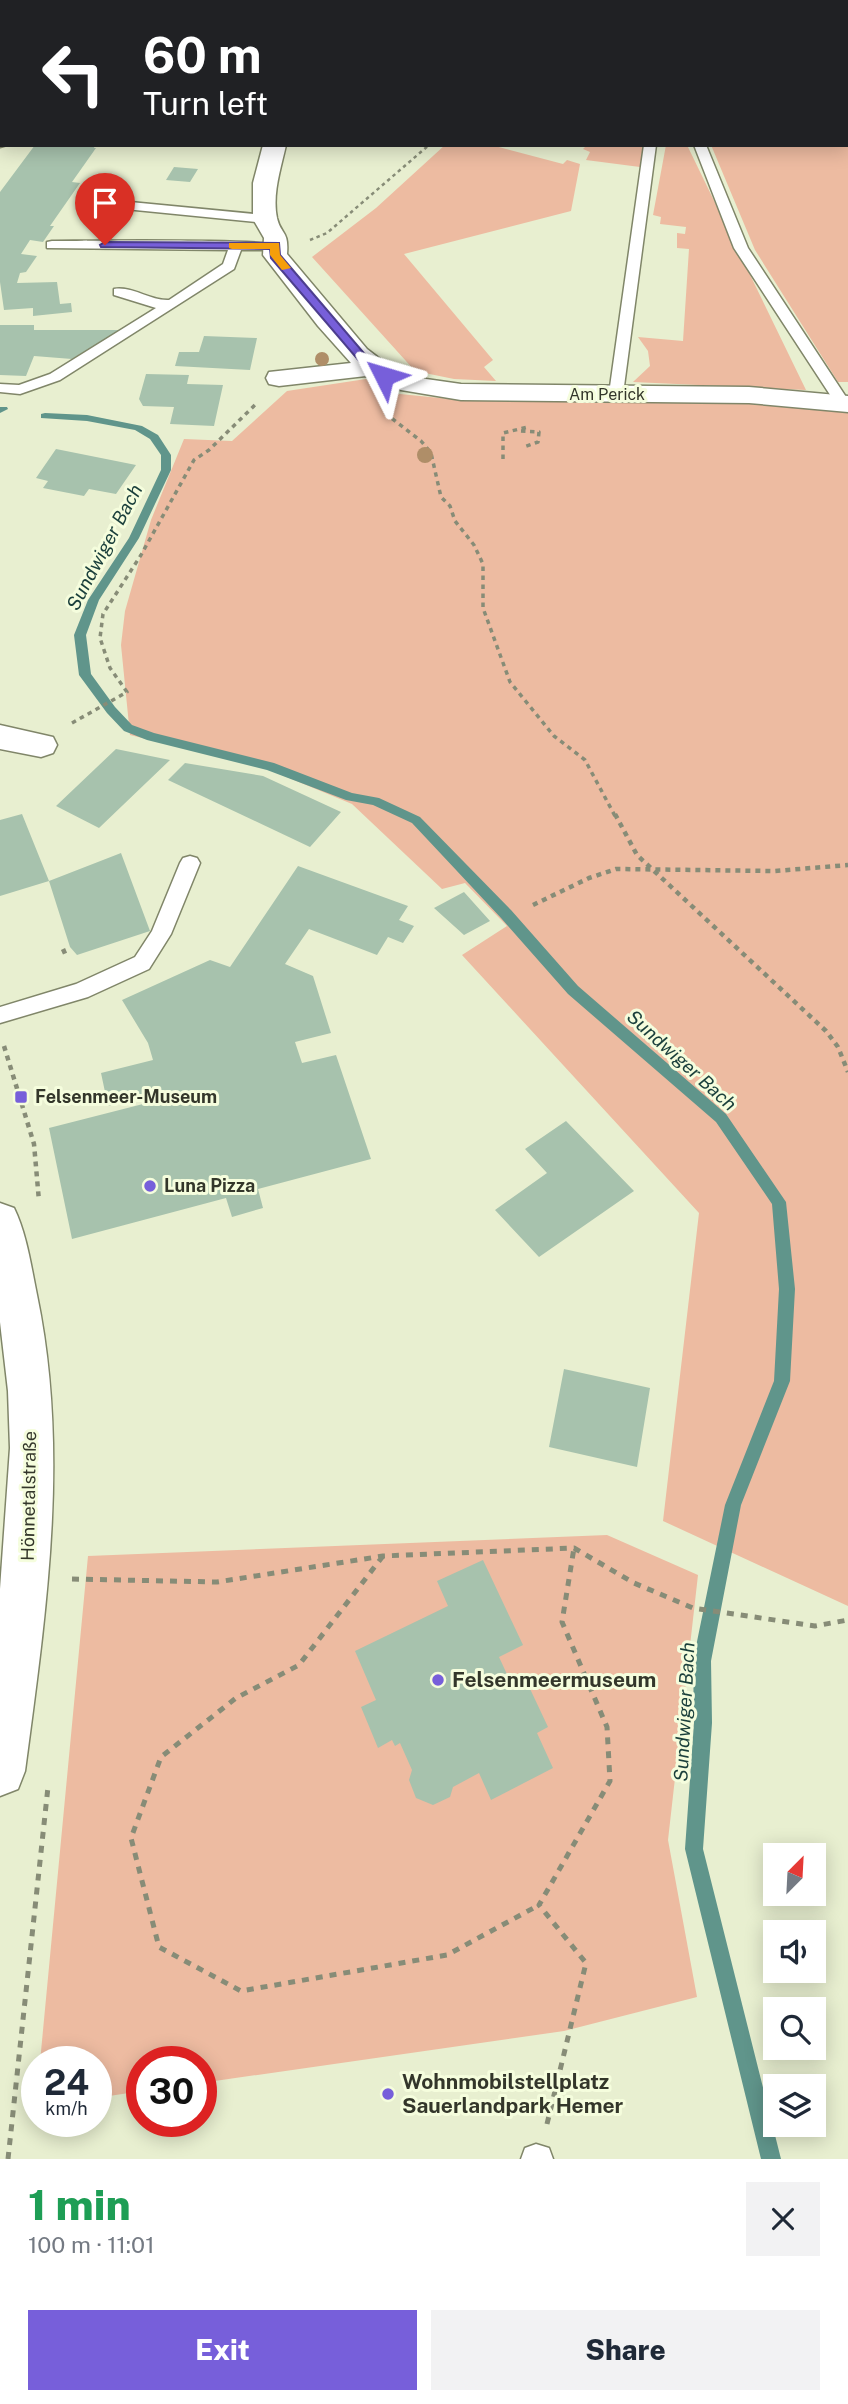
<!DOCTYPE html>
<html lang="en">
<head>
<meta charset="utf-8">
<style>
  :root { --surface:#fff; --page:#f2f2f3; --text:#1f2937; --muted:#747a83; --accent:#775fda }
  body { margin:0; font-family:"Public Sans",sans-serif; background:var(--page); color:var(--text); height:100vh; display:flex; flex-direction:column; font-size:26px; white-space:nowrap }
  * { box-sizing:border-box; margin:0 }
  p { font-size:23px; color:var(--muted) }
  .icon { flex:none; width:38px; height:38px; fill:none; stroke:currentColor; stroke-width:2; stroke-linecap:round; stroke-linejoin:round }
  .map { position:relative; height:2159px; overflow:hidden }
  .panel { display:flex; flex-direction:column; background:var(--surface); flex:1 }
  .panel>* { flex:none }
  .banner { position:absolute; left:0px; top:0px; width:849px; height:147px; box-shadow:0 4px 18px #0003; background:#202124; color:#fff; overflow:hidden }
  .needle { width:46px; rotate:24deg }
  .controls { position:absolute; left:763px; top:1843px; display:grid; gap:14px }
  .controls a { display:grid; place-items:center; width:63px; height:63px; border-radius:0px; background:var(--surface); box-shadow:0 4px 18px #0003; font-size:35px }
  .speed { position:absolute; left:21px; top:2046px; display:flex; gap:14px; font-size:35px; font-weight:700; text-align:center }
  .speed>* { display:grid; place-content:center; width:91px; height:91px; border-radius:50%; background:var(--surface); box-shadow:0 4px 18px #0003; line-height:1 }
  .speed small { font-size:18px; font-weight:400 }
  .speed .limit { border:10px solid #d22; background:#fff; color:#111 }
  .pin { position:absolute; display:grid; place-items:center; width:60px; height:60px; color:#fff; margin:-72px -30px; border-radius:50% 50% 50% 0; rotate:-45deg; box-shadow:0 0 7px #0007 }
  .pin .icon { rotate:45deg }
  .me { position:absolute; width:77px; margin:-38px; rotate:310deg; stroke-linejoin:round; filter:drop-shadow(0 0 5px #0008) }
  .turn { display:flex; align-items:center; gap:24px; height:147px; padding:0 28px; font-size:32px }
  .turn .icon { width:91px; height:91px; stroke-width:2.5 }
  .turn b { display:block; font-size:49px; line-height:60px }
  .round { display:grid; place-items:center; flex:none; width:74px; height:74px; border-radius:0px; background:var(--page) }
  .headline { display:flex; align-items:center; justify-content:space-between; height:119px; padding:0 28px }
  h1 { font-size:42px; font-weight:800; line-height:52px; color:#1e9e55 }
  .button { display:flex; gap:14px; margin-top:auto; padding:14px 28px }
  .button a { flex:1; height:80px; border-radius:0px; background:var(--accent); color:#fff; font-size:28px; font-weight:800; line-height:80px; text-align:center }
  .button a+a { background:var(--page); color:var(--text) }
  .map>svg:first-child { display:block }
  .green { fill:#edbba1 }
  .lines { fill:none; stroke-linecap:round; stroke-linejoin:round }
  .stream { fill:#60958b; fill-rule:evenodd }
  .building { fill:#a7c2ad }
  .service-casing { stroke:#808669; stroke-width:3 }
  .minor-casing { stroke:#808669; stroke-width:3 }
  .secondary-casing { stroke:#808669; stroke-width:3 }
  .path-far3 { stroke:#878c77; stroke-width:2.5; stroke-dasharray:3.5 3.5; stroke-linecap:butt }
  .path-far2 { stroke:#878c77; stroke-width:3.5; stroke-dasharray:4.5 4.5; stroke-linecap:butt }
  .path-far1 { stroke:#878c77; stroke-width:4.5; stroke-dasharray:5 5; stroke-linecap:butt }
  .path { stroke:#878c77; stroke-width:5; stroke-dasharray:7 7; stroke-linecap:butt }
  .service { fill:#fff; fill-rule:evenodd }
  .minor { fill:#fff; fill-rule:evenodd }
  .secondary { fill:#fff; fill-rule:evenodd }
  .tree { fill:#af8e68 }
  .route { fill:#775fda; stroke:#4d3e8e; stroke-width:2 }
  .slow { fill:#f59e0b }
  .poi-dot { fill:#775fda; stroke:#f5fddd; stroke-width:2.5 }
  .labels { text-anchor:middle; stroke-width:6; stroke-linejoin:round; paint-order:stroke }
  .far-street-label { font-size:16px; fill:#33362a; stroke:#f5fddd }
  .poi-label { font-size:18px; font-weight:bold; fill:#33362a; stroke:#f5fddd; text-anchor:start }
  .street-label { font-size:18px; fill:#33362a; stroke:#f5fddd }
  .water-label { font-size:19px; font-style:italic; fill:#1a3f3b; stroke:#f5fddd }
  .near-poi-label { font-size:21px; font-weight:bold; fill:#33362a; stroke:#f5fddd; text-anchor:start }
</style>
</head>
<body>
<div class="map">
<svg width="848" height="2159" viewBox="0 0 848 2159">
  <rect width="100%" height="100%" fill="#e8efd0"/>
  <path class="green" d="M848 111V382H838L755 250 711 145H847Z
    M445 145H491L563 164 567 160 580 164 571 211 404 254 493 360 484 367 496 381 454 379 415 371 312 257 376 208Z
    M587 145H643L640 167 586 160 590 152 583 149Z
    M666 145H687L806 390 633 382 650 366 648 351 638 337 683 341 689 249 677 248V233L685 234 686 227 660 224 661 217 653 215Z
    M366 379 384 396 400 394 460 400 825 401 848 410V1606L663 1521 699 1213 462 955 507 926 465 883 442 889 352 804 265 768 130 735 121 645 125 611 151 520 184 439 232 441 287 391Z
    M607 1535 698 1575 668 1840 697 1997 564 2031 201 2083V2062H142V2091L96 2098V2062H40L88 1556Z"/>
  <g class="lines">
    <path class="stream" d="M0 407H7L8 409 0 413Z
      M45 413 87 415 142 426 158 435 171 455V470L139 538 99 600 86 635 91 674 115 707 132 725 154 733 274 763 352 793 379 798 420 817 511 910 578 986 726 1114 786 1202 795 1289 790 1381 741 1505 711 1661 712 1723 703 1849 781 2159H761L685 1849 694 1723 693 1661 725 1505 774 1381 779 1289 772 1204 716 1122 568 994 501 918 412 823 373 805 346 800 267 770 147 740 124 731 107 713 79 675 74 635 88 600 129 538 161 470V455L150 439 135 430 87 421 41 418V414Z"/>
  </g>
  <path class="building" d="M35 145H95L94 148H96L72 182 80 183 50 226H54L43 242 30 240 21 254 37 256 26 272 20 273 17 283 57 282 60 304 71 303 72 312 33 316V308L4 310 0 282V192Z
    M174 167 198 169 190 182 166 180Z
    M0 325H34V330H120L72 359 34 356 26 376 0 375Z
    M204 336 257 338 250 370 175 366 179 352H199Z
    M146 374 189 375 187 384 223 385 214 426 170 424 174 407 143 406 139 399Z
    M56 449 136 465 116 494 89 489 84 496 43 488 48 481 36 478Z
    M116 749 170 760 99 828 56 806Z
    M185 763 263 776 341 812 310 847 168 780Z
    M22 814 49 881 0 896V820Z
    M121 853 150 931 77 955 70 947 49 881Z
    M298 866 408 906 399 920 414 926 403 943 388 937 377 955 309 929 285 964 313 976 331 1033 295 1042 302 1063 336 1055 371 1159 258 1189 263 1208 232 1217 226 1198 72 1239 49 1128 143 1104 142 1097 108 1106 101 1073 153 1060 148 1043 122 1000 210 960 230 967Z
    M464 892 490 921 464 935 434 908Z
    M566 1121 634 1191 539 1257 495 1210 547 1173 525 1149Z
    M564 1369 650 1388 637 1467 549 1447Z
    M483 1560 523 1645 499 1657 511 1683 524 1676 548 1727 537 1733 553 1768 491 1800 479 1773 453 1787 450 1797 433 1805 416 1798 409 1780 412 1770 400 1743 395 1746 392 1740 378 1748 361 1707 376 1700 355 1651 448 1606 437 1581Z"/>
  <g class="lines">
    <defs>
      <path id="service" d="M644 145H656L623 394 616 398 609 394Z
        M694 145H706L748 248 848 400V407H838L734 248Z
        M120 201 265 215 272 219 265 223 115 208 113 205Z
        M52 241C80 241 273 238 282 246L275 250H241L234 269 60 380 20 394 0 392V384L19 385 50 374 156 308 114 295V289C133 286 150 301 169 300L223 264 228 250 47 248V242Z
        M190 856 197 858 200 863 171 934 149 969 88 997 0 1023V1007L76 984 135 957 152 931 180 863 183 858Z
        M536 2144 549 2148 553 2159H521L525 2148Z"/>
      <path id="minor" d="M338 0H358V2H338Z
        M547 0H568L546 2Z
        M0 33H2L0 46Z
        M263 145H286C281 168 272 194 277 218 281 235 289 230 287 254L367 349 393 369 412 377 461 384 749 387 848 396V412L749 403 461 400 401 390 366 376 279 386 269 384 266 378 269 372 351 363 318 326 263 255 264 238 253 219V183Z
        M0 725 53 737 57 745 53 753 41 757 0 749Z"/>
      <path id="secondary" d="M88 0H108L87 2Z
        M2 131V145H7L0 147Z
        M0 1203 14 1208C27 1235 31 1266 37 1295 70 1453 46 1613 25 1771L18 1789 0 1796V1589L10 1448 8 1391 0 1322Z"/>
    </defs>
    <use href="#service" class="service-casing"/>
    <use href="#minor" class="minor-casing"/>
    <use href="#secondary" class="secondary-casing"/>
    <path class="path-far3" d="M310 240 327 233 429 145"/>
    <path class="path-far2" d="M385 413 421 441 431 453 441 497 450 506 455 521 474 545 483 564V608L510 682 554 736 585 760 615 816
      M521 431 539 432 538 442 524 447
      M503 459V433L528 427
      M72 723 127 692 110 668 100 638 103 614 141 555 194 460 209 450 258 402"/>
    <path class="path-far1" d="M615 814 637 855 826 1031 838 1047 848 1072
      M533 905 589 878 616 869 775 871 848 865
      M63 949 67 958
      M4 1046 34 1144 39 1201"/>
    <path class="path" d="M383 1556 299 1665 236 1698 161 1757 131 1838 159 1947 241 1991 447 1955 539 1905
      M72 1579 217 1582 383 1556 574 1548 634 1583 693 1608 815 1626 848 1620
      M547 2124 586 1963 539 1905 610 1781 607 1727 562 1622 574 1548
      M8 2159 48 1787"/>
    <use href="#service" class="service"/>
    <use href="#minor" class="minor"/>
    <use href="#secondary" class="secondary"/>
  </g>
  <g class="tree">
    <circle cx="322" cy="359" r="7"/>
    <circle cx="425" cy="455" r="8"/>
  </g>
  <path class="route" d="M105 242 279 243 280 255 374 365 390 376 381 378 366 369 271 258 270 249 101 247 100 245Z"/>
  <path class="slow" d="M229 243H279L280 255 291 268 282 270 270 255V249H232L229 248Z"/>
  <g class="poi-dot">
    <rect x="14" y="1090" width="14" height="14" rx="3.5"/>
    <circle cx="150" cy="1186" r="7"/>
    <circle cx="438" cy="1680" r="7"/>
    <circle cx="388" cy="2094" r="7"/>
  </g>
  <g class="labels">
    <g class="far-street-label">
      <text x="607" y="400">Am Perick</text>
    </g>
    <g class="poi-label">
      <text x="35" y="1103">Felsenmeer-Museum</text>
      <text x="164" y="1192">Luna Pizza</text>
    </g>
    <g class="street-label">
      <text transform="translate(29 1496) rotate(-89)" y="6">Hönnetalstraße</text>
    </g>
    <g class="water-label">
      <text transform="translate(104 547) rotate(-62)" y="7">Sundwiger Bach</text>
      <text transform="translate(682 1060) rotate(42)" y="7">Sundwiger Bach</text>
      <text transform="translate(684 1712) rotate(-87)" y="7">Sundwiger Bach</text>
    </g>
    <g class="near-poi-label">
      <text x="452" y="1687">Felsenmeermuseum</text>
      <text x="402" y="2089">Wohnmobilstellplatz<tspan x="402" dy="24">Sauerlandpark Hemer</tspan></text>
    </g>
  </g>
</svg>
<div class="controls">
<a><svg class="needle" viewBox="-14 -14 28 28"><path d="M0-13l5 13h-10z" fill="#e53935"/><path d="M0 13l5-13h-10z" fill="#747a83"/></svg></a>
<a><svg class="icon" aria-label="sound" viewBox="0 0 24 24"><path d="M4 9h4l5-4v14l-5-4H4zM17 9q2 3 0 6"/></svg></a>
<a><svg class="icon" aria-label="search" viewBox="0 0 24 24"><circle cx="10" cy="10" r="6"/><path d="M15 15l6 6"/></svg></a>
<a><svg class="icon" aria-label="layers" viewBox="0 0 24 24"><path d="M12 4l9 5-9 5-9-5zM3 14l9 5 9-5"/></svg></a>
</div>
<div class="speed"><div>24<small>km/h</small></div><div class="limit">30</div></div>
<div class="pin" style="left:105px;top:245px;background:#d93025"><svg class="icon" aria-label="arrive" viewBox="0 0 24 24"><path d="M6 21V4h12l-3 4 3 4H6"/></svg></div>
<svg class="me" style="left:384px;top:376px" viewBox="-20 -20 40 40"><path d="M0-17L14 15 0 8-14 15z" fill="#775fda" stroke="#fff" stroke-width="4"/></svg>
<div class="banner">
<div class="turn"><svg class="icon" aria-label="left" viewBox="0 0 24 24"><path d="M17 20v-9H6M10 6l-5 5 5 5"/></svg><div><b>60 m</b>Turn left</div></div>
</div>
</div>
<section class="panel">
<div class="headline"><div><h1>1 min</h1><p>100 m · 11:01</p></div><a class="round"><svg class="icon" aria-label="close" viewBox="0 0 24 24"><path d="M6 6l12 12M18 6L6 18"/></svg></a></div>
<div class="button"><a>Exit</a><a>Share</a></div>
</section>
</body>
</html>
